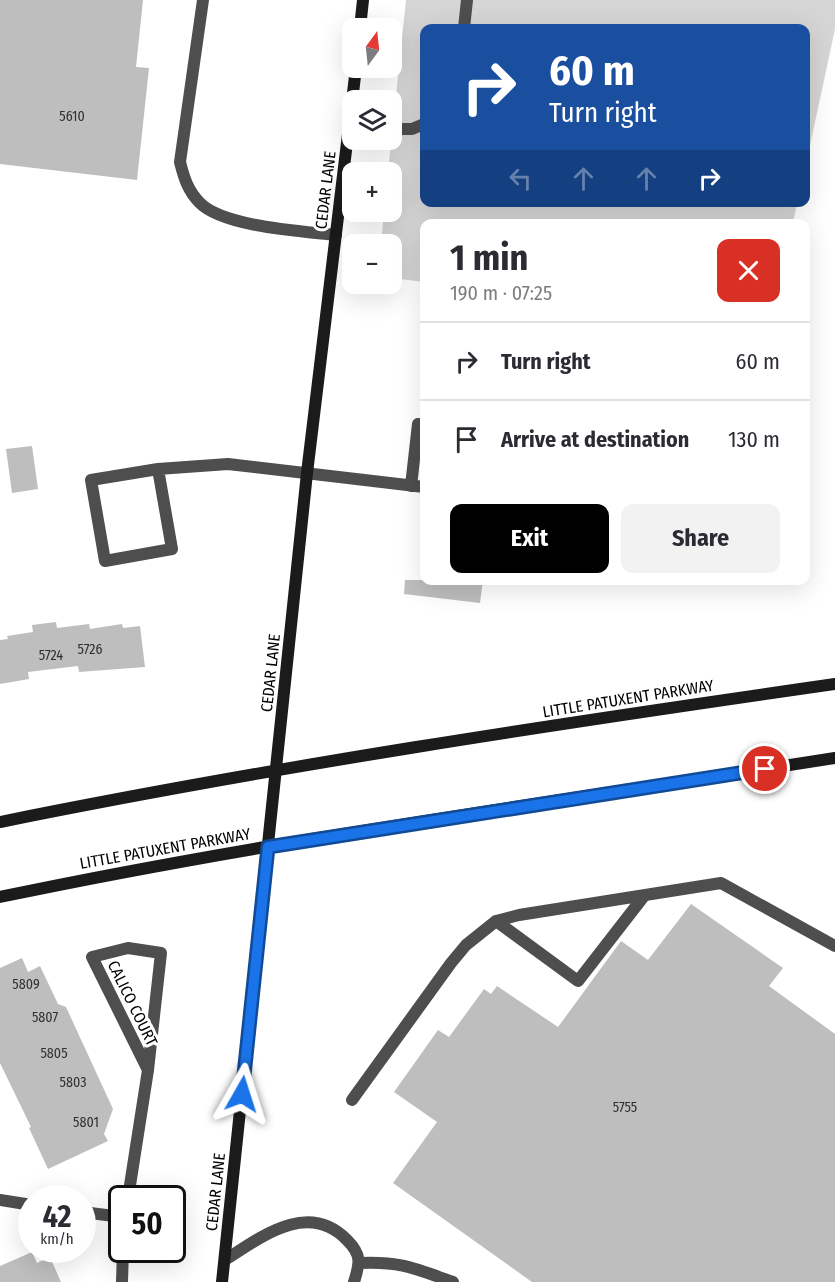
<!DOCTYPE html>
<html lang="en">
<head>
<meta charset="utf-8">
<style>
  :root { --surface:#fff; --page:#f2f2f3; --text:#2b2b33; --muted:#7c7c81; --line:#e1e1e2; --accent:#000 }
  body { margin:0; font-family:"Fira Sans Condensed",sans-serif; background:var(--page); color:var(--text); height:100vh; display:flex; flex-direction:column; font-size:22px; white-space:nowrap }
  * { box-sizing:border-box; margin:0 }
  p { font-size:20px; color:var(--muted) }
  .icon { flex:none; width:33px; height:33px; fill:none; stroke:currentColor; stroke-width:2; stroke-linecap:round; stroke-linejoin:round }
  .map { position:relative; flex:1; overflow:hidden }
  .sheet { position:absolute; left:420px; top:219px; width:390px; height:366px; display:flex; flex-direction:column; background:var(--surface); border-radius:12px; box-shadow:0 6px 24px #0002 }
  .sheet>* { flex:none }
  .guide { position:absolute; left:420px; top:24px; width:390px; height:183px; border-radius:12px; box-shadow:0 6px 24px #0002; background:#1a4fa0; color:#fff; overflow:hidden }
  .needle { width:39px; rotate:15deg }
  .controls { position:absolute; left:342px; top:18px; display:grid; gap:12px }
  .controls a { display:grid; place-items:center; width:60px; height:60px; border-radius:12px; background:var(--surface); box-shadow:0 6px 24px #0002; font-size:30px }
  .speed { position:absolute; left:18px; top:1185px; display:flex; gap:12px; font-size:30px; font-weight:700; text-align:center }
  .speed>* { display:grid; place-content:center; width:78px; height:78px; border-radius:50%; background:var(--surface); box-shadow:0 6px 24px #0002; line-height:1 }
  .speed small { font-size:15px; font-weight:400 }
  .speed .limit { border:3px solid #111; border-radius:9px; background:#fff; color:#111 }
  .pin { position:absolute; display:grid; place-items:center; width:51px; height:51px; color:#fff; margin:-26px; border:3px solid #fff; border-radius:50%; box-shadow:0 2px 6px #0007 }
  .me { position:absolute; width:66px; margin:-33px; rotate:6deg; stroke-linejoin:round; filter:drop-shadow(0 0 4px #0008) }
  .turn { display:flex; align-items:center; gap:21px; height:126px; padding:0 30px; font-size:27px }
  .turn .icon { width:78px; height:78px; stroke-width:2.5 }
  .turn b { display:block; font-size:42px; line-height:51px }
  .lanes { display:flex; align-items:center; height:57px; padding:0 30px; background:#0003; justify-content:center; gap:30px; direction:ltr }
  .lanes .off { opacity:.35 }
  .round { display:grid; place-items:center; flex:none; width:63px; height:63px; border-radius:12px; background:var(--page) }
  .headline { display:flex; align-items:center; justify-content:space-between; height:102px; padding:0 30px }
  h1 { font-size:36px; font-weight:700; line-height:45px }
  .button { display:flex; gap:12px; margin-top:auto; padding:12px 30px }
  .button a { flex:1; height:69px; border-radius:12px; background:var(--accent); color:#fff; font-size:24px; font-weight:700; line-height:69px; text-align:center }
  .button a+a { background:var(--page); color:var(--text) }
  ul { padding:0; list-style:none }
  li { display:flex; align-items:center; gap:18px; height:78px; padding:0 30px; border-top:2px solid var(--line) }
  li div { flex:1 }
  li b { display:block; font-size:22px }
  li em { font-style:normal }
  .map>svg:first-child { display:block }
  .green { fill:#d5d5d5 }
  .building { fill:#bebebe }
  .lines { fill:none; stroke-linecap:round; stroke-linejoin:round }
  .lane { stroke:#4e4e4e; stroke-width:12 }
  .street { stroke:#4e4e4e; stroke-width:12 }
  .secondary { stroke:#1b1b1b; stroke-width:12 }
  .route-casing { stroke:#114b97; stroke-width:15 }
  .route { stroke:#1a73e8; stroke-width:10 }
  .labels { text-anchor:middle; stroke-width:6; stroke-linejoin:round; paint-order:stroke }
  .number-label { font-size:14px; fill:#303030 }
  .street-label { font-size:16px; fill:#000; stroke:#fff }
</style>
</head>
<body>
<div class="map">
<svg width="835" height="1282" viewBox="0 0 835 1282">
  <rect width="100%" height="100%" fill="#fff"/>
  <path class="green" d="M406 0H835V29L806 164V28H424V202L797 203 793 223 424 224V282L392 278V244H381L384 212H392V172H388Z"/>
  <path class="building" d="M0 0H143L136 67 149 68 137 180 0 164Z
    M32 446 38 489 12 493 6 449Z
    M405 580H483L480 603 404 594Z
    M56 622 57 628 89 624 90 629 122 624 123 628 140 626 145 667 79 672 78 666 28 672 29 679 0 684V640L8 639 7 636 33 632 32 625Z
    M691 904 783 968 769 986 835 1034V1282H532L393 1183 437 1122 394 1092 438 1030 449 1037 484 989 491 994 497 986 558 1027 621 941 648 960Z
    M22 958 28 972 40 966 58 1004 66 1007 113 1109 104 1134 108 1141 48 1169 29 1128 31 1127 0 1063V968Z
    M32 1252 37 1263 50 1257 61 1282H0V1266Z"/>
  <g class="lines">
    <path class="lane" d="M203 0 180 162C184 178 188 191 200 203 224 227 302 231 336 235
      M464 28 467 0
      M392 129H412L424 124
      M158 469 172 549 105 561 91 480 158 469 228 464 424 487
      M411 486 418 424 424 425
      M496 921 578 981 644 896
      M352 1100 451 963 466 945 496 921 519 915 721 883 835 946
      M225 1260C261 1237 308 1200 347 1240 362 1255 360 1263 354 1282
      M360 1263C400 1261 416 1269 453 1282"/>
    <path class="street" d="M128 1198 148 1070 161 953 128 948 92 957 148 1070
      M0 1200 32 1205
      M82 1212 122 1217
      M122 1282 123 1250"/>
    <path class="secondary" d="M360 28 363 0
      M0 822C276 766 556 724 835 684
      M0 897C276 839 556 802 835 758
      M222 1282 307 473 356 68"/>
  </g>
  <g class="lines">
    <defs>
      <path id="route" d="M242 1094 268 847 765 769"/>
    </defs>
    <use href="#route" class="route-casing"/>
    <use href="#route" class="route"/>
  </g>
  <g class="labels">
    <g class="number-label">
      <text x="72" y="121">5610</text>
      <text x="90" y="654">5726</text>
      <text x="51" y="660">5724</text>
      <text x="26" y="989">5809</text>
      <text x="45" y="1022">5807</text>
      <text x="54" y="1058">5805</text>
      <text x="73" y="1087">5803</text>
      <text x="625" y="1112">5755</text>
      <text x="86" y="1127">5801</text>
    </g>
    <g class="street-label">
      <text transform="translate(325 190) rotate(-83)" y="6">CEDAR LANE</text>
      <text transform="translate(270 673) rotate(-84)" y="6">CEDAR LANE</text>
      <text transform="translate(628 698) rotate(-9)" y="6">LITTLE PATUXENT PARKWAY</text>
      <text transform="translate(165 848) rotate(-10)" y="6">LITTLE PATUXENT PARKWAY</text>
      <text transform="translate(133 1003) rotate(64)" y="6">CALICO COURT</text>
      <text transform="translate(215 1192) rotate(-84)" y="6">CEDAR LANE</text>
    </g>
  </g>
</svg>
<div class="controls">
<a><svg class="needle" viewBox="-14 -14 28 28"><path d="M0-13l5 13h-10z" fill="#e53935"/><path d="M0 13l5-13h-10z" fill="#7c7c81"/></svg></a>
<a><svg class="icon" aria-label="layers" viewBox="0 0 24 24"><path d="M12 4l9 5-9 5-9-5zM3 14l9 5 9-5"/></svg></a>
<a>+</a>
<a>−</a>
</div>
<div class="speed"><div>42<small>km/h</small></div><div class="limit">50</div></div>
<div class="pin" style="left:765px;top:769px;background:#d93025"><svg class="icon" aria-label="arrive" viewBox="0 0 24 24"><path d="M6 21V4h12l-3 4 3 4H6"/></svg></div>
<svg class="me" style="left:242px;top:1094px" viewBox="-20 -20 40 40"><path d="M0-17L14 15 0 8-14 15z" fill="#1a73e8" stroke="#fff" stroke-width="4"/></svg>
<div class="guide">
<div class="turn"><svg class="icon" aria-label="right" viewBox="0 0 24 24"><path d="M7 20v-9h11M14 6l5 5-5 5"/></svg><div><b>60 m</b>Turn right</div></div>
<div class="lanes"><svg class="icon off" aria-label="left" viewBox="0 0 24 24"><path d="M17 20v-9H6M10 6l-5 5 5 5"/></svg><svg class="icon off" aria-label="ahead" viewBox="0 0 24 24"><path d="M12 20V5M6 11l6-6 6 6"/></svg><svg class="icon off" aria-label="ahead" viewBox="0 0 24 24"><path d="M12 20V5M6 11l6-6 6 6"/></svg><svg class="icon" aria-label="right" viewBox="0 0 24 24"><path d="M7 20v-9h11M14 6l5 5-5 5"/></svg></div>
</div>
<section class="sheet">
<div class="headline"><div><h1>1 min</h1><p>190 m · 07:25</p></div><a class="round" style="background:#d93025;color:#fff"><svg class="icon" aria-label="close" viewBox="0 0 24 24"><path d="M6 6l12 12M18 6L6 18"/></svg></a></div>
<ul>
<li><svg class="icon" aria-label="right" viewBox="0 0 24 24"><path d="M7 20v-9h11M14 6l5 5-5 5"/></svg><div><b>Turn right</b></div><em>60 m</em></li>
<li><svg class="icon" aria-label="arrive" viewBox="0 0 24 24"><path d="M6 21V4h12l-3 4 3 4H6"/></svg><div><b>Arrive at destination</b></div><em>130 m</em></li>
</ul>
<div class="button"><a>Exit</a><a>Share</a></div>
</section>
</div>
</body>
</html>
